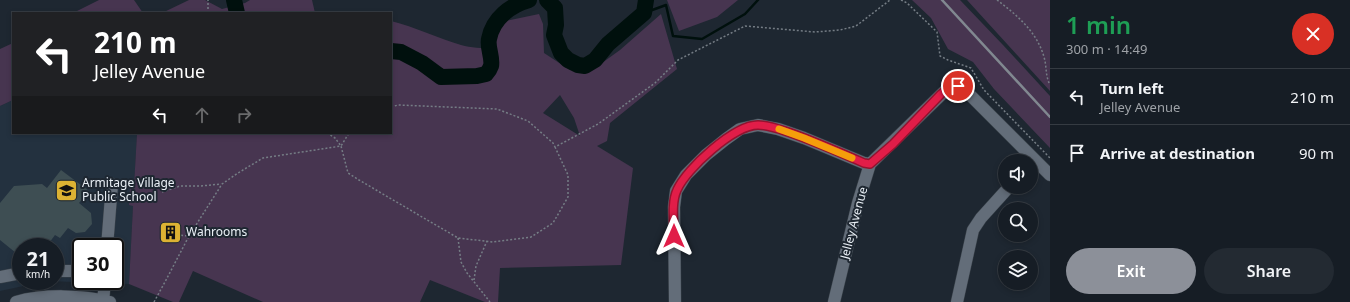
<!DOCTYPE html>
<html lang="en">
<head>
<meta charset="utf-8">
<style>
  :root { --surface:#161d25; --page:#232a32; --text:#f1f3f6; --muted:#9ea2a7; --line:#353b42; --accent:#8c9099 }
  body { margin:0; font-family:"Noto Sans",sans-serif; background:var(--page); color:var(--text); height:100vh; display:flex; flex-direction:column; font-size:15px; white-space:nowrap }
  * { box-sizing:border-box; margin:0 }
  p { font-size:13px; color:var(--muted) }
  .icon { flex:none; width:22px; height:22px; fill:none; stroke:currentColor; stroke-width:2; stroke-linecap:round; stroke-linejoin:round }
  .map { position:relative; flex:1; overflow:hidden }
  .drawer { display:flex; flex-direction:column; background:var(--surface); width:300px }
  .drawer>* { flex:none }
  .top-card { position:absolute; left:12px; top:12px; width:380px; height:122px; border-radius:0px; box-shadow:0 2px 6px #0003,0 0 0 1px var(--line); background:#202124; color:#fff; overflow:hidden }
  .tools { position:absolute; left:998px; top:154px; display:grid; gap:8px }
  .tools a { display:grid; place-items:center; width:40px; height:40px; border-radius:50%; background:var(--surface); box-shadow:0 2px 6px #0003,0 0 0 1px var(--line); font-size:20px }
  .speed { position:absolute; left:12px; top:238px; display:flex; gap:8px; font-size:20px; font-weight:700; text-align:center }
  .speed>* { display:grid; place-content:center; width:52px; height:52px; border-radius:50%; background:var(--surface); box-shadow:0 2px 6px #0003,0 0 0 1px var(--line); line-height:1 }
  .speed small { font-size:10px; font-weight:400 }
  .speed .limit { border:2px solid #111; border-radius:6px; background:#fff; color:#111 }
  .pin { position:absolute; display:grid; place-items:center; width:34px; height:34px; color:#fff; margin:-17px; border:2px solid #fff; border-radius:50%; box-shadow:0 1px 4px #0007 }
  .me { position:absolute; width:44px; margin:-22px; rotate:0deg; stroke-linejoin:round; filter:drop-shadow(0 0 3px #0008) }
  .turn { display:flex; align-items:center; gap:14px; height:84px; padding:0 16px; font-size:18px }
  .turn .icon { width:52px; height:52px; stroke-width:2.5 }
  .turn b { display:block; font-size:28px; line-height:34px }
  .lanes { display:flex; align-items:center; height:38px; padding:0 16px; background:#0003; justify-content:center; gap:20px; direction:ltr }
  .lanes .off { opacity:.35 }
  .round { display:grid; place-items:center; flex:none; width:42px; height:42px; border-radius:21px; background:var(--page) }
  .head { display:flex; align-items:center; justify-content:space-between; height:68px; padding:0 16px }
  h1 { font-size:24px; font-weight:600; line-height:30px; color:#1e9e55 }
  .cta { display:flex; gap:8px; margin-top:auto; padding:8px 16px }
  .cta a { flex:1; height:46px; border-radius:24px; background:var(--accent); color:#fff; font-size:16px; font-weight:600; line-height:46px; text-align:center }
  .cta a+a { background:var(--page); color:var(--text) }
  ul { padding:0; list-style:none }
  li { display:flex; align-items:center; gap:12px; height:56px; padding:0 16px; border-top:1px solid var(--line) }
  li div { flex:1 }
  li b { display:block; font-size:15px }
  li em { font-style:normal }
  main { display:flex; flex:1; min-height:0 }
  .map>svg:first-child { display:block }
  .built { fill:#23313f; fill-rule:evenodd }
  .green { fill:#473550; fill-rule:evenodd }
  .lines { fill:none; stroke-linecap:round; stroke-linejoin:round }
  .stream { stroke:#00100d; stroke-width:2.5 }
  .river { stroke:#00100d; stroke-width:16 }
  .building { fill:#3e4e53 }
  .minor-casing { stroke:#3a424a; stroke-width:13 }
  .path { stroke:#757d85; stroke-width:1.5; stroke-dasharray:2 2; stroke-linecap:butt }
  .minor { stroke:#636d79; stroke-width:12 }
  .rail { stroke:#818890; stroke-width:2.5 }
  .route-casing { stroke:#92132f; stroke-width:10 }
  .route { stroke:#e11d48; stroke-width:7 }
  .slow { stroke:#f59e0b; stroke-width:7 }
  .labels { text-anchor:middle; stroke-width:4; stroke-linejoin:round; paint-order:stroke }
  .poi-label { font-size:12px; fill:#ebf1f7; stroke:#1e2731; text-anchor:start }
  .street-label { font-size:12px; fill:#ebf1f7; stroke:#1e2731 }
</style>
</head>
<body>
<main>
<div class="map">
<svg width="1050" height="302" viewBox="0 0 1050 302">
  <rect width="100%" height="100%" fill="#1e2731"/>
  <path class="built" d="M13 100V133H137L129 284 47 281 0 291V106ZM21 247H55V281H21ZM81 247H115V281H81Z"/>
  <path class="green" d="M99 0H134L143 13H73Z
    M189 0H205L222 9 245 3 250 0H312L315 13H162Z
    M667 0H738L717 17 679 31Z
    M912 0H960L1003 45 1050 96V148L994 89 973 62 948 49 931 18Z
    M967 0H1050V91Z
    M539 14 543 24 544 53 570 70 595 68 620 50 661 14 677 69 610 123 607 141 597 146 633 168 621 265 500 268 498 302H485L430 280 420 302H263L193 271 179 302H173L129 284 133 206 129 205 130 186H134L137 133H391V21C415 27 438 38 461 45 471 48 482 48 492 49L501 22ZM560 95 574 118 580 136 543 113Z
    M13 43V100L0 106V49Z"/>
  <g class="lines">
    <path class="stream" d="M644 13 666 5 673 36 702 39 745 14 758 0"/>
    <path class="river" d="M234 0 237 13
      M547 0 555 8 556 25 554 35 561 53 568 60 578 65 585 66 595 60 608 44 644 13 646 0
      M391 51 401 52 422 63 441 77 477 76 486 74C488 72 490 69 491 66 493 58 487 47 489 39 493 18 511 5 529 0"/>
  </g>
  <path class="building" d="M61 170 89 191 79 203 91 213 92 224 85 232 76 233 68 228 60 238 55 235 46 247H21V257L0 240V203L14 186 42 184 47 188Z
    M167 228 175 229V237L167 236Z"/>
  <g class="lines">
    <defs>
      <path id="minor" d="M107 247 112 184
        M55 271H81
        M0 277 21 273
        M16 302C43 294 83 295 110 302
        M103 302 105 281
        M675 302 674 207 676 191 686 175 706 155 726 139 740 129 758 125 778 129 804 138 864 163 870 164
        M834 302 858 203 870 164 947 89 958 86 966 91 1050 175
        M957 302 973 230 981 218 1009 187"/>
    </defs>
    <use href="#minor" class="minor-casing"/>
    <path class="path" d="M901 0 907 3 937 32 940 56 948 60 971 68 984 90 1050 158
      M997 0C1017 15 1037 32 1044 57 1047 67 1045 75 1050 85
      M208 13V0
      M391 107 398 105 497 109 528 121 553 143 555 147 598 124 655 83 678 60 745 26 815 32 840 30 856 26 890 0
      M327 133 335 138 341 146 349 133
      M162 192 180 186H201L221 184
      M177 235 189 236
      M458 238 461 262 467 273 490 302
      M474 280 476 266 487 241
      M154 302 165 282 189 236 222 184 238 173 263 158 341 146 348 173 359 180 458 238 493 242 531 237 553 223 568 197V175L555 147"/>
    <use href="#minor" class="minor"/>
    <path class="rail" d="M942 0 1050 117"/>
  </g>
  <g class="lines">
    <defs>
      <path id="route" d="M674 236C674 222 671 203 677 190 686 169 734 125 758 125 768 125 779 129 788 132 814 141 839 152 864 163L870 164 893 144 941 94 947 89 958 86"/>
    </defs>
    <use href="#route" class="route-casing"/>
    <use href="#route" class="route"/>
    <path class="slow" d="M779 129 804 138 852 158"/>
  </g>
  <defs>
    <symbol id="school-square" viewBox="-11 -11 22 22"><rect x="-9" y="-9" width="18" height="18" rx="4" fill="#dcb233" stroke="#1e2731"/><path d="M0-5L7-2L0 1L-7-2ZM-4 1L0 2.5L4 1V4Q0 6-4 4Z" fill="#111"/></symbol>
    <symbol id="building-square" viewBox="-11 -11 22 22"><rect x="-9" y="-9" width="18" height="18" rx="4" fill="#dcb233" stroke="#1e2731"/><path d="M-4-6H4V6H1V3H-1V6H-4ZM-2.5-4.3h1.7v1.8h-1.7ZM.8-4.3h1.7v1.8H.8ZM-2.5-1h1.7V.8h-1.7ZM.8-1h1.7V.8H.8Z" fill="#111"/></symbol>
  </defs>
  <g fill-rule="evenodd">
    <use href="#school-square" x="54" y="178" width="25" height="25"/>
    <use href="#building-square" x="158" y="220" width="25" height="25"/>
  </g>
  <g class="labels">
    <g class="poi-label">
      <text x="82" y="187">Armitage Village<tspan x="82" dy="14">Public School</tspan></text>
      <text x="186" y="236">Wahrooms</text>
    </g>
    <g class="street-label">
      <text transform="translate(854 223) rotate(-75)" y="4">Jelley Avenue</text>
    </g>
  </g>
</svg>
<div class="tools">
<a><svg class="icon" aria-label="sound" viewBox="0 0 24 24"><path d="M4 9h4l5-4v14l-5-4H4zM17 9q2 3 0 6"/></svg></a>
<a><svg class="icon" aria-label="search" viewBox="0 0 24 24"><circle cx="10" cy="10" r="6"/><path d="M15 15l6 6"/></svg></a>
<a><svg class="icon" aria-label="layers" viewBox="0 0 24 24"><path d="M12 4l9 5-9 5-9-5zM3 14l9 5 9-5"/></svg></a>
</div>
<div class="speed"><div>21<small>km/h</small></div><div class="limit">30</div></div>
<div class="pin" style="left:958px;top:86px;background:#d93025"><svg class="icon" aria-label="arrive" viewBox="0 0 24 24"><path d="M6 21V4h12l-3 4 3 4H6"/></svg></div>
<svg class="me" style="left:674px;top:236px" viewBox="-20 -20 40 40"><path d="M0-17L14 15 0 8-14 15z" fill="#e11d48" stroke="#fff" stroke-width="4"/></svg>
<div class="top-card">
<div class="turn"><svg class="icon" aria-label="left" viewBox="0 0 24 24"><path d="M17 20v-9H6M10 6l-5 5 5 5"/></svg><div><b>210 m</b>Jelley Avenue</div></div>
<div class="lanes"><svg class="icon" aria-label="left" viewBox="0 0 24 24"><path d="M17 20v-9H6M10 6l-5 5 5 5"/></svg><svg class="icon off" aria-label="ahead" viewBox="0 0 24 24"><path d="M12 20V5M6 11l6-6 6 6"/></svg><svg class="icon off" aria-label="right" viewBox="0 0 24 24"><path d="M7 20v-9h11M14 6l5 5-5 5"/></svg></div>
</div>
</div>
<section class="drawer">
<div class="head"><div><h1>1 min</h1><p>300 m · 14:49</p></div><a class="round" style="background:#d93025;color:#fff"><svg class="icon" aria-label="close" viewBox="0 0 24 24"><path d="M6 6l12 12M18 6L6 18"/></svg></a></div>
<ul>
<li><svg class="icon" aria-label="left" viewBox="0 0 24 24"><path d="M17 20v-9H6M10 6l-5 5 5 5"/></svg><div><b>Turn left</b><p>Jelley Avenue</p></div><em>210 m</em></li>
<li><svg class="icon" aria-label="arrive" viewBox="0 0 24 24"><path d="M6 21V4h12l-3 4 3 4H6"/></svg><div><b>Arrive at destination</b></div><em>90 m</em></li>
</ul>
<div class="cta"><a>Exit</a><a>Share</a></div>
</section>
</main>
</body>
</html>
